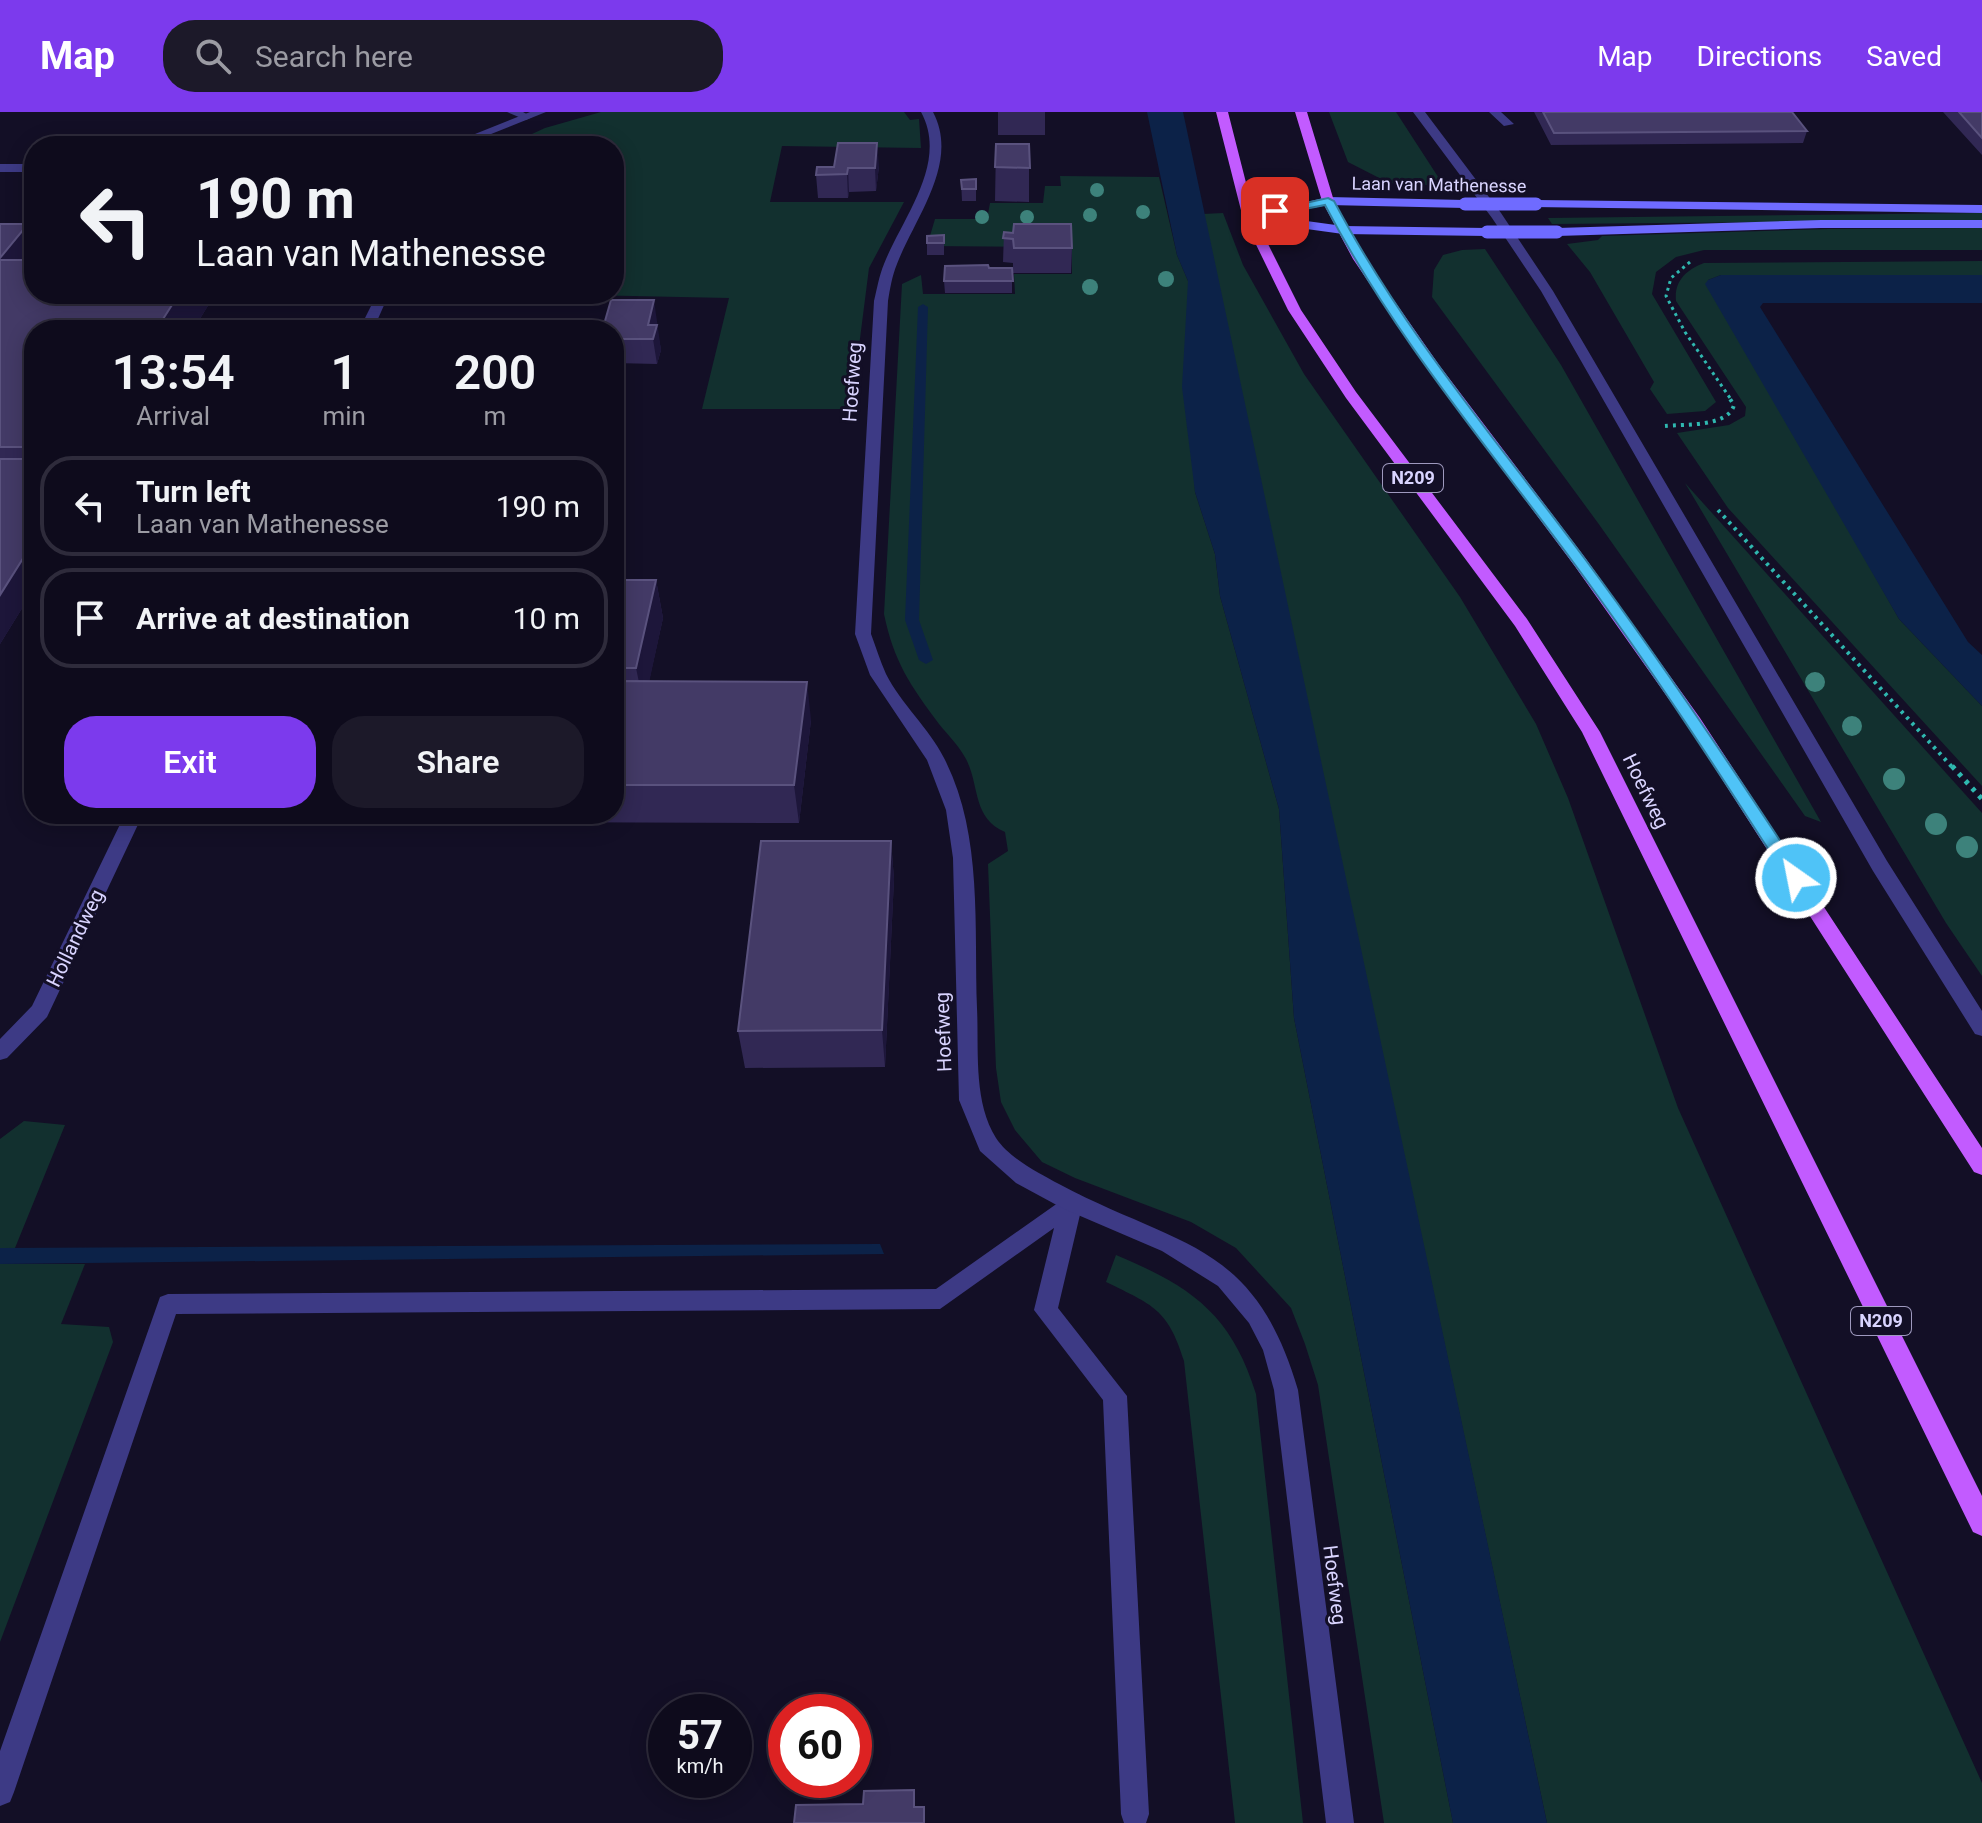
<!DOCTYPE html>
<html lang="en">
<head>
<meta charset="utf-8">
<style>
  :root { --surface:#0e0b1c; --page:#1c1929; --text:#f1f3f6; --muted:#9b9ba3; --line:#2e2b3b; --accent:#7c3aed }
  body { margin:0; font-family:Roboto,sans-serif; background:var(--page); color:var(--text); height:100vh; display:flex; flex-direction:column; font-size:30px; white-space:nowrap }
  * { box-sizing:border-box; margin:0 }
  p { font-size:26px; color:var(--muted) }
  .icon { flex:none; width:44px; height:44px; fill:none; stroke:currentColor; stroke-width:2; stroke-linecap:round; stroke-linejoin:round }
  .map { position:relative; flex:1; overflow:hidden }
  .drawer { position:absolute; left:24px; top:208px; width:600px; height:504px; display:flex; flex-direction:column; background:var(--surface); border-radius:32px; box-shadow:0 4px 20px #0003,0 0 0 2px var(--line) }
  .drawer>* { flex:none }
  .guide { position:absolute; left:24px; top:24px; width:600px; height:168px; border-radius:32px; box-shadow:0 4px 20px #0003,0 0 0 2px var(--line); background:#0e0b1c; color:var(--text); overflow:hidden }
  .speed { position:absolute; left:648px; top:1582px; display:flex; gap:16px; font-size:40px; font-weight:700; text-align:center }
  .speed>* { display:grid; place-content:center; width:104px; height:104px; border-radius:50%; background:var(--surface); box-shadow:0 4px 20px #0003,0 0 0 2px var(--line); line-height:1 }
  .speed small { font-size:20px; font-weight:400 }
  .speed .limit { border:12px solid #d22; background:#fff; color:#111 }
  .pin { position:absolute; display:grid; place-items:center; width:68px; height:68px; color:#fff; margin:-34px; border-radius:16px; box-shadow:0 4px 12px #0006 }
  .me { position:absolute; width:88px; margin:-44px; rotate:327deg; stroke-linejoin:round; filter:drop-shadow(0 0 6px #0008) }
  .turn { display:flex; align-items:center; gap:28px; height:168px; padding:0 40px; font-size:36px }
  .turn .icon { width:104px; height:104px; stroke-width:2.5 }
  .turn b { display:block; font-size:56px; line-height:68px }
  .eta { display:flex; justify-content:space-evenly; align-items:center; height:136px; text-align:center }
  .eta b { font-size:48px; font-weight:600; line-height:56px }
  .action { display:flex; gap:16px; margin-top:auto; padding:16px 40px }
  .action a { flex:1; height:92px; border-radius:32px; background:var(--accent); color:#fff; font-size:32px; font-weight:600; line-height:92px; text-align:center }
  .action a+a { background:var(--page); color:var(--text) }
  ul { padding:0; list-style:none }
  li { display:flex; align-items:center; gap:24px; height:100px; margin:0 16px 12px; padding:0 24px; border:4px solid var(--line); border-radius:32px }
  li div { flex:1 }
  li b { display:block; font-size:30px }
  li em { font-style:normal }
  header { display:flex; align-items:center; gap:48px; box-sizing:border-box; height:112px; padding:0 40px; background:var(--accent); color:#fff }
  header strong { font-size:38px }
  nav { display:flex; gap:44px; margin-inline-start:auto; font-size:28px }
  .search { width:560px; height:72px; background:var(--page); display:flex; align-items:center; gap:20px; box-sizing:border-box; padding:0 28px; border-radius:32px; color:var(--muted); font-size:30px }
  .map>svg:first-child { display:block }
  .green { fill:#12302f }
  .water { fill:#0c2248 }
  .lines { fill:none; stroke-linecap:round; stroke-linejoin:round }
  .stream { fill:#0c2248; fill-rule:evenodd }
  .path-far2 { stroke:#2fb8b0; stroke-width:3; stroke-dasharray:3 4; stroke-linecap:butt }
  .path-far1 { stroke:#2fb8b0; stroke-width:4; stroke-dasharray:3 5; stroke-linecap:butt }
  .path { stroke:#2fb8b0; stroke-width:5; stroke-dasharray:4 6; stroke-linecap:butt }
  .lane { fill:#3d3a85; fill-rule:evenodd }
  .street { fill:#3d3a85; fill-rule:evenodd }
  .secondary { fill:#6f6bff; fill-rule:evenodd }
  .primary { fill:#c25bff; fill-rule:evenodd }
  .secondary-bridge { stroke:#6f6bff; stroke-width:13 }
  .tree { fill:#3d827b }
  .wall { fill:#312854 }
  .shaded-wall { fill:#1d163a }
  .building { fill:#433a66; stroke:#5a527e; stroke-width:2 }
  .route { fill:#4fc3f7; stroke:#337fa1; stroke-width:2 }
  .labels { text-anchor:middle; stroke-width:6; stroke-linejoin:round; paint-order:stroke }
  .far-street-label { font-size:18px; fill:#d9d4ff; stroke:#130f26 }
  .shield { fill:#130f26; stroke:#9e99be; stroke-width:2 }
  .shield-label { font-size:18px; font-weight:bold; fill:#d9d4ff }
  .street-label { font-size:20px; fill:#d9d4ff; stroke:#130f26 }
</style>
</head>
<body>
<header>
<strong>Map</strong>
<div class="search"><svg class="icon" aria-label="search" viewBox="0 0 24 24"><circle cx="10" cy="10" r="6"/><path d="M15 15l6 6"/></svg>Search here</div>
<nav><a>Map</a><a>Directions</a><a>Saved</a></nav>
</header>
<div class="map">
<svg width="1982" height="1711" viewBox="0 0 1982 1711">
  <rect width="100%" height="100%" fill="#130f26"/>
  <path class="green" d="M601 0H904L910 8 919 7 921 36 782 34 770 90H904L869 156 851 297H702L729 186 535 182H614V34H506L545 16Z
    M1329 0H1396L1444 74 1389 71 1348 50Z
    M1060 64 1159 65 1177 143 1188 169 1195 380 1215 442 1220 484 1279 697 1294 906 1453 1711H1384L1318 1273 1305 1232 1291 1196 1236 1136 1191 1110 1075 1066 1042 1050 1015 1018 1001 990 996 956 988 752 1008 739 1005 720C972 706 980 674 966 647 959 634 948 623 939 612 910 573 894 550 884 502L902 172 921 163 923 182H1015L1014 162H1072V135L927 134 935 107H987L990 91H1043L1045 74H1061Z
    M1223 101 1243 153 1304 262 1460 485 1536 612 1568 686 1678 996 1982 1671V1711H1547L1203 102Z
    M1982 101V108L1552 112 1548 106Z
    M1982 116V138H1704L1676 145 1656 160 1652 182 1716 290 1705 299 1667 302 1650 277 1654 270 1590 160 1567 132 1598 128 1602 124 1828 117Z
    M1485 137 1561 253 1821 710 1805 704 1598 411 1432 185 1434 158 1443 143 1462 138Z
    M1982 149V163H1721L1708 168 1899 507 1982 594V674L1728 396 1677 321 1729 313 1745 304 1746 295 1676 189C1674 169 1686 158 1704 151Z
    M1685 371 1982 701V864L1946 811Z
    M24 1009 65 1013 15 1136H0V1027Z
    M1116 1143C1190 1174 1231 1201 1256 1282L1303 1711H1235L1184 1249C1168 1197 1153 1193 1106 1170Z
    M0 1152H85L61 1212 109 1215 113 1230 0 1530Z"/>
  <path class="water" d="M1147 0H1183L1547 1711H1453L1294 906 1279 697 1220 484 1215 442 1195 380 1182 275 1188 169 1177 143Z
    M1721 163H1982V191H1763L1760 195 1968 530 1982 543V594L1899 507 1705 172 1708 168Z
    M880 1132 884 1142 0 1152V1136Z"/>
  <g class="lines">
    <path class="stream" d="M923 192 928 195 919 508 933 548 926 552 919 548 905 508 918 195Z"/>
    <path class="path-far2" d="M1690 150 1671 166 1666 184 1685 220 1732 289"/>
    <path class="path-far1" d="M1665 314C1685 312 1728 315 1734 293L1730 287
      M1718 398 1953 656"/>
    <path class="path" d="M1952 654 1982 687"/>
    <path class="lane" d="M507 0H523L532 5 526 8Z
      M1489 0H1501L1514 12 1504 14Z
      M1072 1081 1080 1083 1083 1090 1058 1196 1127 1284 1149 1702 1146 1711H1124L1121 1702 1103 1288 1034 1198 1054 1116 940 1197 176 1202 14 1680 10 1690 0 1694V1639L160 1185 168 1182 936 1177Z"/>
    <path class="street" d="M530 0H546L461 34H445Z
      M921 0H933C960 51 915 105 897 152 892 164 890 177 888 189L871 522C876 535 880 549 886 562 901 592 929 616 944 646 983 721 974 815 977 896 979 938 973 989 996 1026 1009 1046 1039 1061 1059 1072 1179 1136 1254 1128 1298 1278L1354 1711H1326L1274 1278 1263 1238 1249 1211 1218 1174 1162 1139 1064 1097 1016 1071 980 1039 959 988 953 746 946 698 927 648 870 563 855 522 874 189C877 177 879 164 884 152 902 106 949 51 921 0Z
      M1413 0H1425L1501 101 1553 179 1887 749 1982 899V924L1975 922 1873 759 1541 179 1492 106Z
      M0 52H34V60H0Z
      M377 182H389L373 218H359Z
      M125 702H143L47 905 7 946 0 948V927L32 894Z"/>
    <path class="secondary" d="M1328 85 1465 88 1471 92 1465 96 1328 93 1270 104 1343 114 1487 116 1493 120 1487 124 1343 122 1248 109 1242 105Z
      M1536 88 1982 93V101L1532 95 1530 92Z
      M1821 108H1982V116H1821L1557 124 1551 120 1557 116Z"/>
    <path class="primary" d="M1216 0H1228L1255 106 1301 198 1356 280 1527 507 1600 620 1982 1384V1424L1973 1420 1582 620 1515 514 1346 286 1288 198 1243 106Z
      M1295 0H1307L1334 89 1365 147 1439 253 1586 447 1700 606 1982 1036V1063L1974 1060 1688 614 1574 453 1429 259 1353 147 1322 89Z"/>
    <path class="secondary-bridge" d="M1465 92H1536
      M1487 120H1557"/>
  </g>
  <g class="tree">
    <circle cx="1097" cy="78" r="7"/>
    <circle cx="1143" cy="100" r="7"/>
    <circle cx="1090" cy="103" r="7"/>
    <circle cx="982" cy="105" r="7"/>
    <circle cx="1027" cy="105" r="7"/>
    <circle cx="1166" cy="167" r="8"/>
    <circle cx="1090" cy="175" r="8"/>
    <circle cx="1815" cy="570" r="10"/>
    <circle cx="1852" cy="614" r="10"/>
    <circle cx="1894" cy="667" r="11"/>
    <circle cx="1936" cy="712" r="11"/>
    <circle cx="1967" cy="735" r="11"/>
  </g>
  <path class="wall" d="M998 0H1045V23H998Z
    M1534 0H1792L1807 19 1803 31 1551 33Z
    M1943 0H1982V43Z
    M996 32H1029V90L995 89Z
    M879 54 876 79 849 80 848 86H818L816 63 817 55Z
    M976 67V89H962L961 68Z
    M0 112 29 148 214 184 193 218H34V477L0 532Z
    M1004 120 1072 136 1071 161H1013V151L1003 150Z
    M944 123V143H927V131Z
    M1012 156V181H945L944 169Z
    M658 213 657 216 661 238 657 252 614 251V218Z
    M614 468H656L663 506 649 569 811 608 799 711 497 710 494 702H614Z
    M891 729 894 767 885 955 745 956 738 919Z"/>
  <path class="shaded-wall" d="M877 31 879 54 876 79 875 56Z
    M848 56 849 80 848 86 847 62Z
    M28 112 34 127V141L0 184V146Z
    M179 182H214V184L193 218H156Z
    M654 188 661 238 657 252 653 227 648 213Z
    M621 335 626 360 614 402V360Z
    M34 429V477L0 532V483Z
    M656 468 663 506 644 594 636 556Z
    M807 570 811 608 799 711 794 673Z
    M891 729 894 767 885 955 882 918Z"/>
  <path class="building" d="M1543 0H1792L1807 19 1554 21Z
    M1959 0H1982V26Z
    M838 31H877L875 56H848L847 62 816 63 817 55H834Z
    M996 32H1029L1030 56 995 55Z
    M976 67V77H962L961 68Z
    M0 112H28L0 146Z
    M1014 112H1071L1072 136H1014L1013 127 1003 126 1004 120 1013 121Z
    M944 123V131H927V124Z
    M0 148H34V182H179L156 218H34V335H0Z
    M988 153 989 156H1012L1013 169H944L945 154Z
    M611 188H654L648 213H657L653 227H614V218H592L595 209H605Z
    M614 335H621L614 360Z
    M0 347H34V429L0 483Z
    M614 468H656L636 556H614Z
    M614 569 807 570 794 673H614Z
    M761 729H891L882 918 738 919Z
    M914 1678V1695H924V1711H794L796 1693 863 1692 864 1679Z"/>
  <path class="route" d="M1328 86 1334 89C1402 218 1498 330 1585 447 1661 549 1732 655 1802 762L1804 766 1802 771H1790C1720 662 1650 554 1573 450 1487 334 1392 222 1325 93L1275 103 1269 99Z"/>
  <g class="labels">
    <g class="far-street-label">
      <text transform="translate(1439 73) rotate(1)" y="6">Laan van Mathenesse</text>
    </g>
    <g class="shield">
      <rect x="1383" y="352" width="60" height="28" rx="6"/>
      <rect x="1851" y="1195" width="60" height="28" rx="6"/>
    </g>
    <g class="shield-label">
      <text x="1413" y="372">N209</text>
      <text x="1881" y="1215">N209</text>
    </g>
    <g class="street-label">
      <text transform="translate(852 270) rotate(-86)" y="7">Hoefweg</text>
      <text transform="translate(1646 679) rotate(64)" y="7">Hoefweg</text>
      <text transform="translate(75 826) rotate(-64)" y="7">Hollandweg</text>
      <text transform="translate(943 920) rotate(-92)" y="7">Hoefweg</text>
      <text transform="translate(1335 1473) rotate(83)" y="7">Hoefweg</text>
    </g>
  </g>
</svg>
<div class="speed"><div>57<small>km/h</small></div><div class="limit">60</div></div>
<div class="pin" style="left:1275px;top:99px;background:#d93025"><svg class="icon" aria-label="arrive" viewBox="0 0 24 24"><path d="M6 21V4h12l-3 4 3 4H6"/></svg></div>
<svg class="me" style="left:1796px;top:766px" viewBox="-20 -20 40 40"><circle r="17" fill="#4fc3f7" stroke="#fff" stroke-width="3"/><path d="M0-11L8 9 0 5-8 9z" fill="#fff"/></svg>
<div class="guide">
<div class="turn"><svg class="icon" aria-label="left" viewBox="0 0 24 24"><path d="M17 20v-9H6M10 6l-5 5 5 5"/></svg><div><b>190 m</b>Laan van Mathenesse</div></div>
</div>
<section class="drawer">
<div class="eta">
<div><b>13:54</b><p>Arrival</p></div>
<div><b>1</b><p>min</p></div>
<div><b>200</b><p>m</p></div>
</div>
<ul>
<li><svg class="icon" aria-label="left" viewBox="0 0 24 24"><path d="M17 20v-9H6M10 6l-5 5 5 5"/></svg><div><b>Turn left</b><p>Laan van Mathenesse</p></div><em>190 m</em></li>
<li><svg class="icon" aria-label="arrive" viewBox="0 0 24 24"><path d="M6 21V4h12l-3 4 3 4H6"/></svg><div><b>Arrive at destination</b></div><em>10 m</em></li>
</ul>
<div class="action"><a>Exit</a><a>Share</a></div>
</section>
</div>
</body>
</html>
